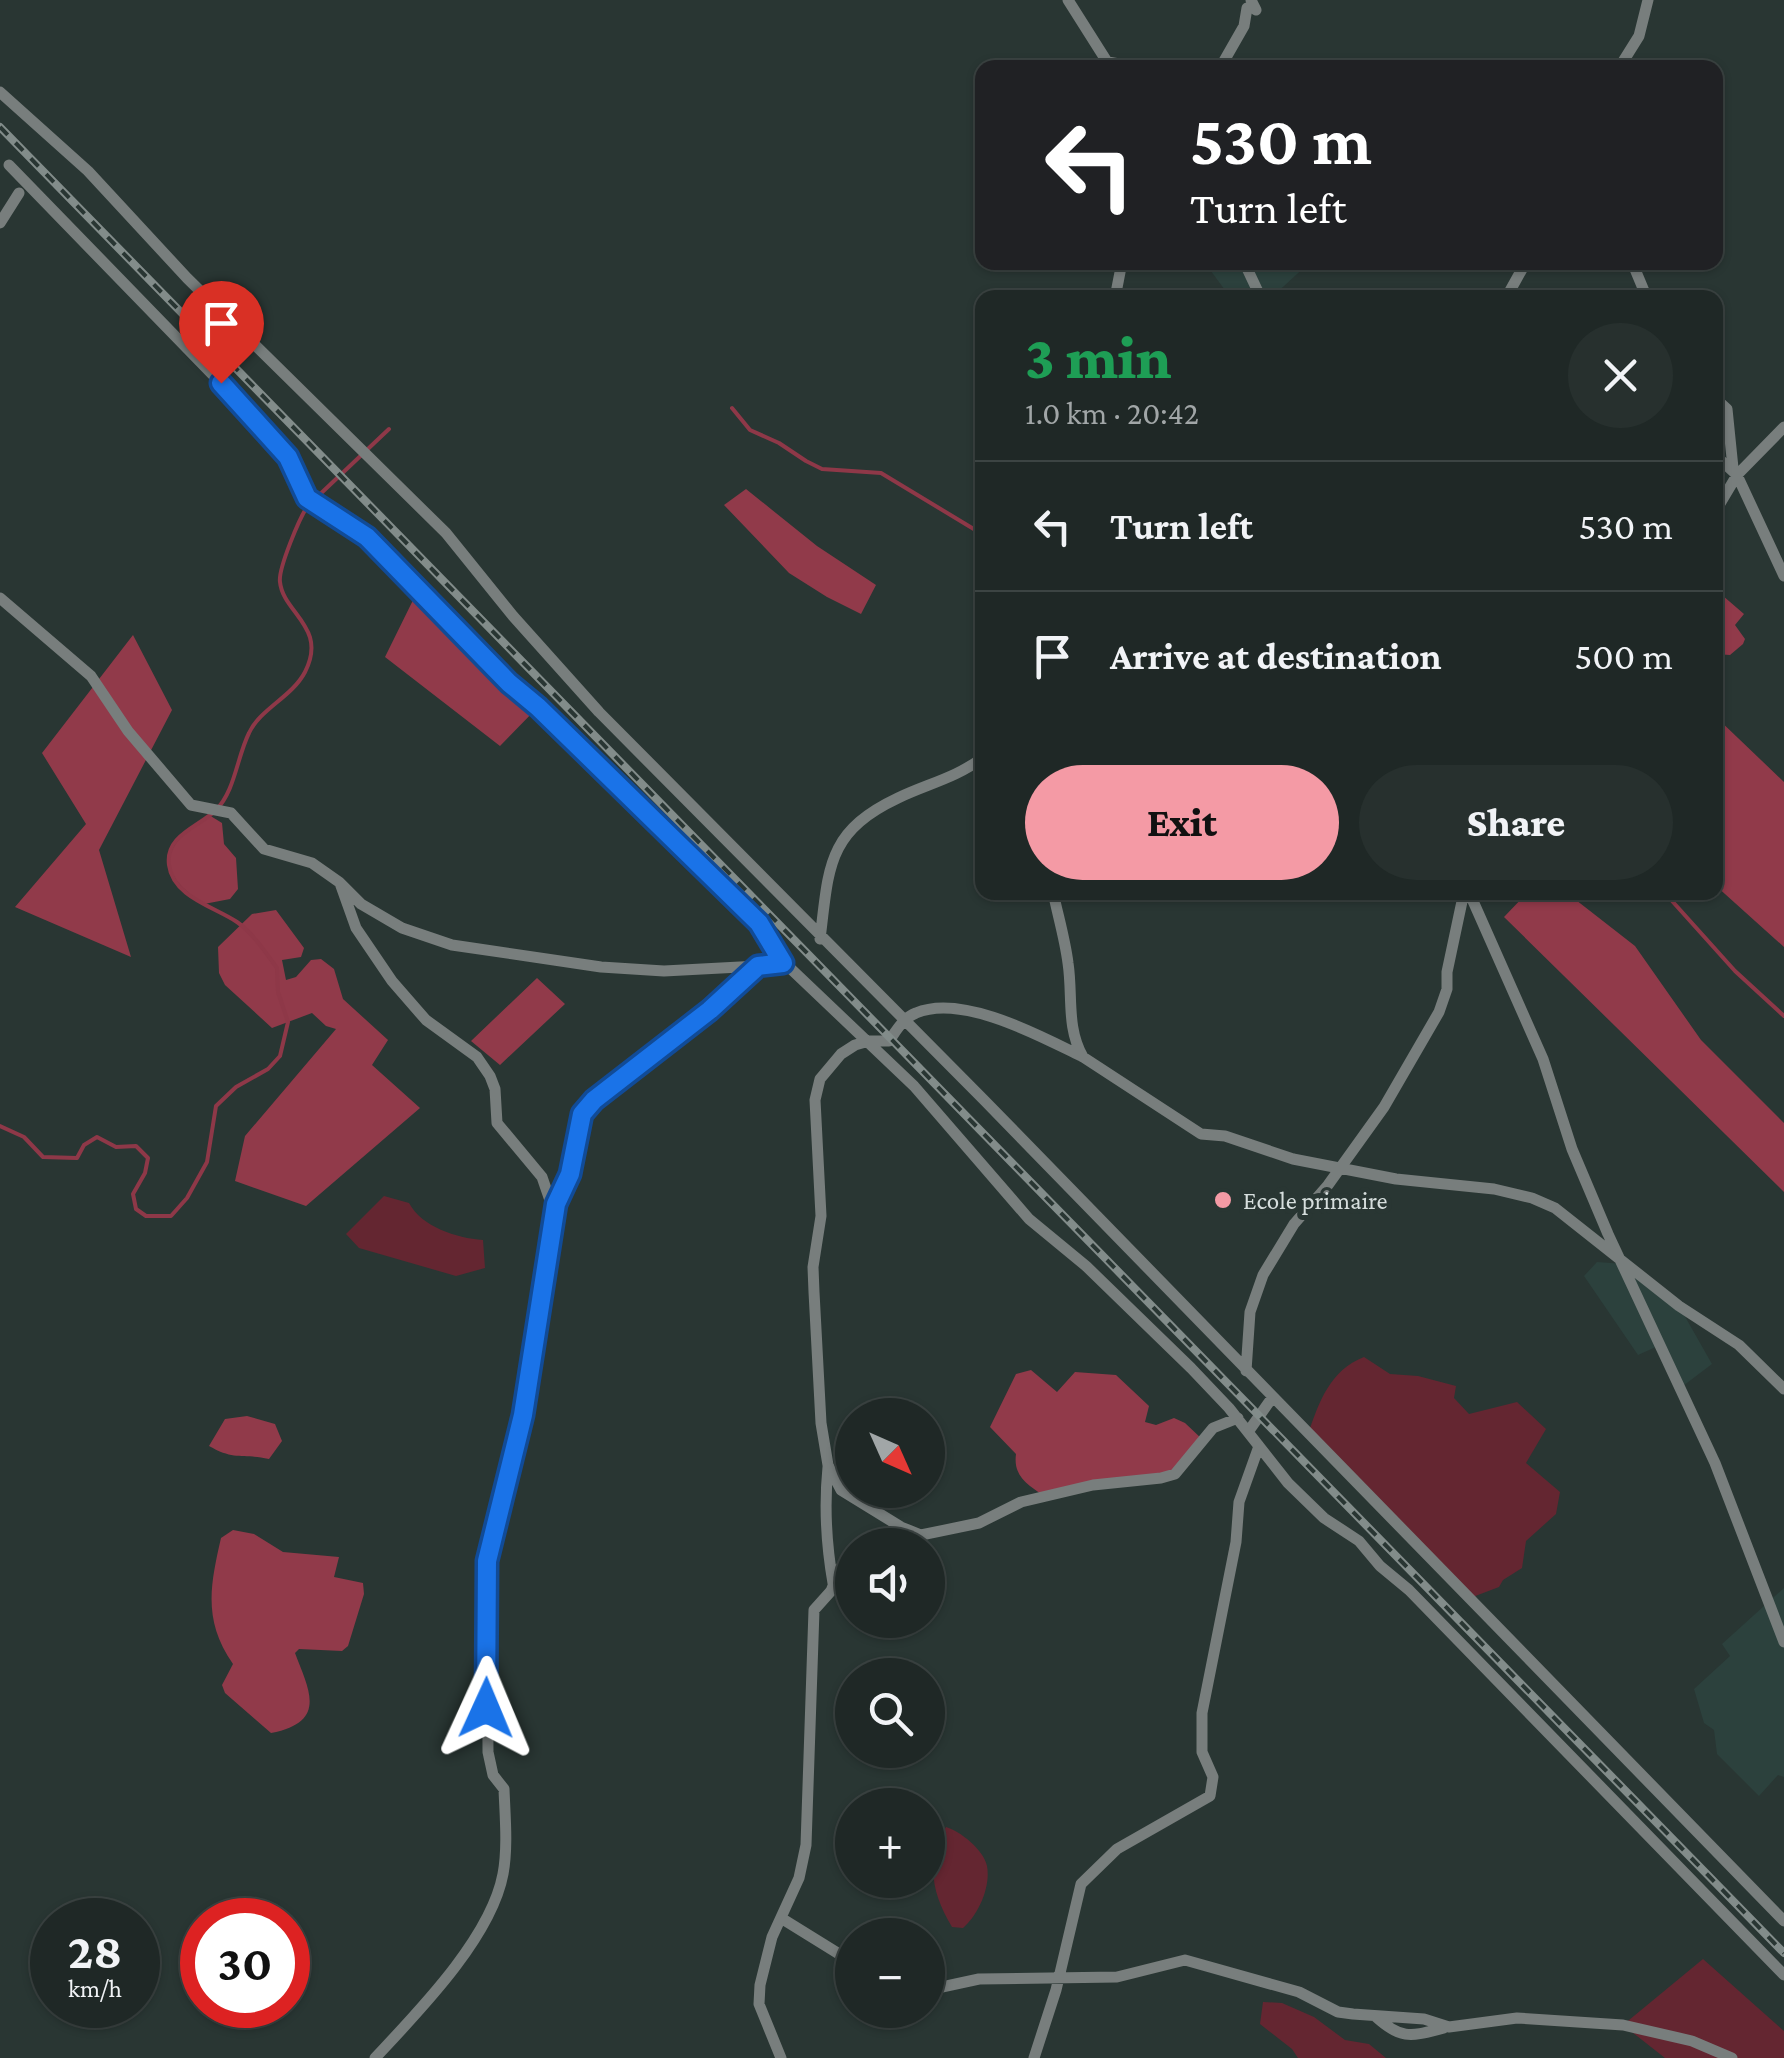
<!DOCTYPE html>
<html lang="en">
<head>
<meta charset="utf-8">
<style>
  :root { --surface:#1f2826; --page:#27302e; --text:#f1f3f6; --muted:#a1a6a7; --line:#3c4443; --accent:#f49aa5 }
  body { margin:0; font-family:"Crimson Pro",serif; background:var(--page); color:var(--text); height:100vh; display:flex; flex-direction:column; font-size:38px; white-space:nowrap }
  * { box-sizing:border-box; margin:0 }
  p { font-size:32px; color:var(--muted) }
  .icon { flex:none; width:55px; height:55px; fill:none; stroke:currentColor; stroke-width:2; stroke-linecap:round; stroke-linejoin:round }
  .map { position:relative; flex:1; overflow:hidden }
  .details { position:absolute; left:975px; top:290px; width:748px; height:610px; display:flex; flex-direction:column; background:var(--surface); border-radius:20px; box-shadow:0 2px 8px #0004,0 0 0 2px var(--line) }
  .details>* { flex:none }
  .guide { position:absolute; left:975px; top:60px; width:748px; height:210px; border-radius:20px; box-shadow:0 2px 8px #0004,0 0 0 2px var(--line); background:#202124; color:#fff; overflow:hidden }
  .needle { width:65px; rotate:135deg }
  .controls { position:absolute; left:835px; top:1398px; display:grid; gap:20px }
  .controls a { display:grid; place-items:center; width:110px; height:110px; border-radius:50%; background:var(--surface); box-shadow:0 2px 8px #0004,0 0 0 2px var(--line); font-size:50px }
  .speed { position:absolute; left:30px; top:1898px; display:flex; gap:20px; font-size:50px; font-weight:700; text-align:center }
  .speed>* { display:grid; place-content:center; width:130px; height:130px; border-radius:50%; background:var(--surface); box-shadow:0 2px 8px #0004,0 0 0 2px var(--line); line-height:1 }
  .speed small { font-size:25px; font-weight:400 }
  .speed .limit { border:15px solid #d22; background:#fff; color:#111 }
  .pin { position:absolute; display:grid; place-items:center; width:85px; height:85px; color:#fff; margin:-102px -42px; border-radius:50% 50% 50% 0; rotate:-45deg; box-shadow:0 0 10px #0007 }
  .pin .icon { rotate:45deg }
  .me { position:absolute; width:110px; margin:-55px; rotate:1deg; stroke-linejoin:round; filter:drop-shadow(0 0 8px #0008) }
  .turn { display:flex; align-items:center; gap:35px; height:210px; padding:0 50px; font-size:45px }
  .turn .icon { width:130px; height:130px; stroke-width:2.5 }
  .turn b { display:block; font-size:70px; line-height:85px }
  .round { display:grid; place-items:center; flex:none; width:105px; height:105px; border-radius:52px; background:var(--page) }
  .overview { display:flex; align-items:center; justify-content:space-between; height:170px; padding:0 50px }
  h1 { font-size:60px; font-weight:800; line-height:75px; color:#1e9e55 }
  .cta { display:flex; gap:20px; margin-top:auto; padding:20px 50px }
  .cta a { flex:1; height:115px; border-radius:60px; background:var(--accent); color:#111; font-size:40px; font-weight:800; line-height:115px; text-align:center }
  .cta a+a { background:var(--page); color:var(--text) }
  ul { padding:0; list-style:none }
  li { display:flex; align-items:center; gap:30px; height:130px; padding:0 50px; border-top:2px solid var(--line) }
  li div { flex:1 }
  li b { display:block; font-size:38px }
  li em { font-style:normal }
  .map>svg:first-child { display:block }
  .built { fill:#2c413d }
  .green { fill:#642631 }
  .forest { fill:#913a4a }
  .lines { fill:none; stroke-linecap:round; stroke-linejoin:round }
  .stream { stroke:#8e3848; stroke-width:4 }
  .street { stroke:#787e7d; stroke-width:11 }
  .rail-casing { stroke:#828c8a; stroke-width:8 }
  .rail { stroke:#293633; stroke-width:4; stroke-dasharray:11; stroke-linecap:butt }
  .route-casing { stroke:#114b97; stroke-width:25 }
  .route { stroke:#1a73e8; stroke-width:18 }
  .poi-dot { fill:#f49aa5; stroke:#293633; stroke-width:4 }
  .labels { text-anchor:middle; stroke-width:10; stroke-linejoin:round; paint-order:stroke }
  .poi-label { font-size:25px; fill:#d6dedd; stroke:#293633; text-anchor:start }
</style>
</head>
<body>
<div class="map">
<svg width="1784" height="2058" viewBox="0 0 1784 2058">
  <rect width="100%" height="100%" fill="#293633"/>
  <path class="built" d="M1205 263H1309L1271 298 1230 297Z
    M1597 1262 1624 1264 1679 1306 1712 1364 1679 1389 1658 1346 1638 1355 1584 1276Z
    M1784 1588V1777L1778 1775 1759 1796 1717 1754 1714 1730 1704 1723 1694 1689 1730 1656 1722 1644Z"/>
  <path class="green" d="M384 1196 409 1203C422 1227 456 1238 483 1240L485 1268 456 1276 359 1248 346 1234Z
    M1364 1357 1390 1374 1418 1376 1456 1386 1454 1398 1469 1414 1517 1402 1546 1429 1526 1463 1560 1492 1556 1514 1526 1541 1522 1568 1503 1580 1499 1587 1470 1598 1308 1434C1319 1402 1330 1370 1364 1357Z
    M946 1827C960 1831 984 1850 987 1866 991 1887 978 1915 963 1928L952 1927C932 1894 925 1862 946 1827Z
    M1703 1959 1784 2031V2058H1665L1623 2025Z
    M1263 2002 1282 2003 1314 2017 1345 2040 1369 2044 1386 2058H1298L1292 2049 1260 2024Z"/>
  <path class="forest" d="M746 489 817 546 876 585 861 614 827 597 789 573 724 505Z
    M419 588 538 707 500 746 385 657Z
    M1715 589 1744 614 1735 625 1745 639 1743 644 1730 655 1715 654Z
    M133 635 172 710 99 850 131 957 15 907 86 824 42 753Z
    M1715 716 1784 782V947L1715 885Z
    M209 815 222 823 224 844 236 858 238 889 230 899 204 904C153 871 162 845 209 815Z
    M1528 892 1567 893 1635 946 1701 1040 1784 1123V1192L1504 917Z
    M276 910 304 948 301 957 282 960 286 980 296 977 311 960 321 959 334 969 343 999 388 1040 372 1065 420 1108 306 1206 235 1181 245 1136 336 1029 326 1026 312 1013 272 1028 225 985 219 973 218 947 252 914Z
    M537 978 565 1004 500 1065 471 1041Z
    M1031 1370 1057 1392 1075 1372 1116 1375 1149 1406 1145 1422 1156 1425 1174 1418 1185 1423 1203 1440 1175 1474 1044 1496C1027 1484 1013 1476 1016 1454L990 1427 1016 1374Z
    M247 1416 275 1424 282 1441 269 1459C242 1453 235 1461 209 1446L225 1419Z
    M233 1530 254 1534 283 1552 339 1557 334 1577 363 1583 364 1594 348 1646 342 1651 299 1649 295 1653C309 1690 328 1722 271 1733L225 1693 222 1685 233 1664C203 1621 210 1586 221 1538Z"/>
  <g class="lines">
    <path class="stream" d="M732 408 750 430 779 443 806 461 822 469 881 473 982 534
      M316 498 389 429
      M1664 892 1735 971 1784 1016
      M0 1126 24 1137 43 1157 77 1158 84 1145 97 1137 116 1147 136 1146 148 1158 145 1173 133 1194 136 1209 146 1216H171L187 1198 207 1162 216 1106 236 1087 268 1069 280 1056 288 1022 278 992 277 968C266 953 253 933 237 922 215 907 173 897 169 865 165 835 199 827 216 810 235 791 237 757 249 733 260 709 292 697 305 672 328 627 283 613 280 582 278 569 300 516 309 504"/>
    <path class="street" d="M1068 0 1111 68
      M1251 0 1256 10
      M1108 62 1141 68
      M1220 68 1244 26 1247 8
      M1619 68 1639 36 1648 0
      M0 92 88 171 187 278 446 533 513 616 599 712 983 1099 1784 1921
      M9 165 244 407 288 457 307 498 367 537 509 683 538 707 759 923 783 963
      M0 223 19 193
      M1244 262 1261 298
      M1632 262 1647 298
      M1115 298 1122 262
      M1506 298 1526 262
      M1715 398 1727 409 1733 468
      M1715 455 1737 475 1784 576
      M1715 512 1737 475 1784 427
      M0 598 91 676 128 731 191 805 231 813 264 849 312 863 339 882 361 904 402 928 452 945 601 967 664 971 759 966
      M341 886 356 928 392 981 426 1020 477 1057 490 1076 495 1089 497 1123 542 1177 554 1212
      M1053 892C1058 916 1065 939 1068 963 1073 996 1066 1027 1083 1057
      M1469 892 1543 1059 1572 1149 1608 1234 1715 1463 1784 1642
      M820 939C829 868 826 832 898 798 927 784 956 778 982 758
      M1246 1371 1250 1312 1263 1275 1294 1224 1328 1185 1384 1107 1439 1012 1447 989V972L1464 892
      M1248 1432 1272 1398
      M828 1467C824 1507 826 1543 833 1583
      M921 1535 901 1527 841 1490 828 1465 821 1423 814 1292 813 1267 821 1216 815 1100 820 1079 841 1054 855 1045 869 1041H889C896 1031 903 1018 916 1013 962 993 1042 1037 1083 1057L1201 1134 1225 1136 1293 1159 1396 1179 1494 1189 1532 1198 1555 1208 1679 1306 1739 1345 1784 1389
      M894 1545 921 1535 979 1523 1021 1502 1093 1485 1161 1478 1175 1474 1213 1428 1238 1418
      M781 1918 852 1962
      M928 1990 979 1979 1117 1977 1185 1960 1299 1992 1338 2012 1353 2014 1424 2019 1449 2027 1517 2018 1623 2025 1692 2041 1732 2058
      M1375 2016C1402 2041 1412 2036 1444 2028
      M375 2058C418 2012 491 1938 503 1874 508 1847 505 1816 504 1789L493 1775 488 1752 487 1561 523 1415 556 1204 572 1169 582 1115 594 1100 710 1010 759 966C770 962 780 961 790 968L914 1086 1029 1219 1086 1266 1191 1368 1229 1408 1288 1483 1324 1518 1359 1541 1380 1566 1409 1590 1784 1975
      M781 2058 759 2004 760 1985 772 1937 799 1878 806 1845 814 1610 831 1591 840 1568 852 1561
      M1034 2058 1056 1990 1081 1884 1117 1849 1210 1796 1213 1777 1202 1752V1713L1236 1542 1239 1502 1259 1446"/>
    <defs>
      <path id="rail" d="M0 127 1784 1953"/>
    </defs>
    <use href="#rail" class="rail-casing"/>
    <use href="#rail" class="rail"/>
  </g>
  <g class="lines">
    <defs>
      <path id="route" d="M221 383 288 457 307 498 367 537 509 683 538 707 759 923 783 963 758 966 710 1010 594 1100 582 1114 570 1174 556 1204 523 1415 487 1561 486 1708"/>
    </defs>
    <use href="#route" class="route-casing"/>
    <use href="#route" class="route"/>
  </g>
  <circle class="poi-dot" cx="1223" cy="1200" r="10"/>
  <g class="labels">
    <g class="poi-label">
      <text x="1243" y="1209">Ecole primaire</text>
    </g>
  </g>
</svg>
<div class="controls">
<a><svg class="needle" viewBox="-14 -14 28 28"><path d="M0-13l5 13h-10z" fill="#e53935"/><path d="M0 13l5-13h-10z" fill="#a1a6a7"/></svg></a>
<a><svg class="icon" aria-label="sound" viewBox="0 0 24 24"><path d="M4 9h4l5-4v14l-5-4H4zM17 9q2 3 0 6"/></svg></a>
<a><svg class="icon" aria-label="search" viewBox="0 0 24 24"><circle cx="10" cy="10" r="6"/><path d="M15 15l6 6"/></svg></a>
<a>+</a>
<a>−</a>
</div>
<div class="speed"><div>28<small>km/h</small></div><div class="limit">30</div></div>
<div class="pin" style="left:221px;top:383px;background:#d93025"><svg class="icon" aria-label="arrive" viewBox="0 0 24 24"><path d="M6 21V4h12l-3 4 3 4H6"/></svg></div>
<svg class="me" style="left:486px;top:1708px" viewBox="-20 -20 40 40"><path d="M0-17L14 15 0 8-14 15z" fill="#1a73e8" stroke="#fff" stroke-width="4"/></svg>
<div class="guide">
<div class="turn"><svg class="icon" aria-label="left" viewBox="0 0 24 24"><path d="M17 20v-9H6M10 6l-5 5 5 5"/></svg><div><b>530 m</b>Turn left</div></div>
</div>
<section class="details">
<div class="overview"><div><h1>3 min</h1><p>1.0 km · 20:42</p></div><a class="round"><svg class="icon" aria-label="close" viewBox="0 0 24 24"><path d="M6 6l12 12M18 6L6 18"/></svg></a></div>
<ul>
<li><svg class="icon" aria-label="left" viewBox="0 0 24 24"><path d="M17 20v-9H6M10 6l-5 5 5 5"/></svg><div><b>Turn left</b></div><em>530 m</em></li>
<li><svg class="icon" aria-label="arrive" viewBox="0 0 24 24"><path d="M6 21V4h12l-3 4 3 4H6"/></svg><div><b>Arrive at destination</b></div><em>500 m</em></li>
</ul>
<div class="cta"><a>Exit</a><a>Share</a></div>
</section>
</div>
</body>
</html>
